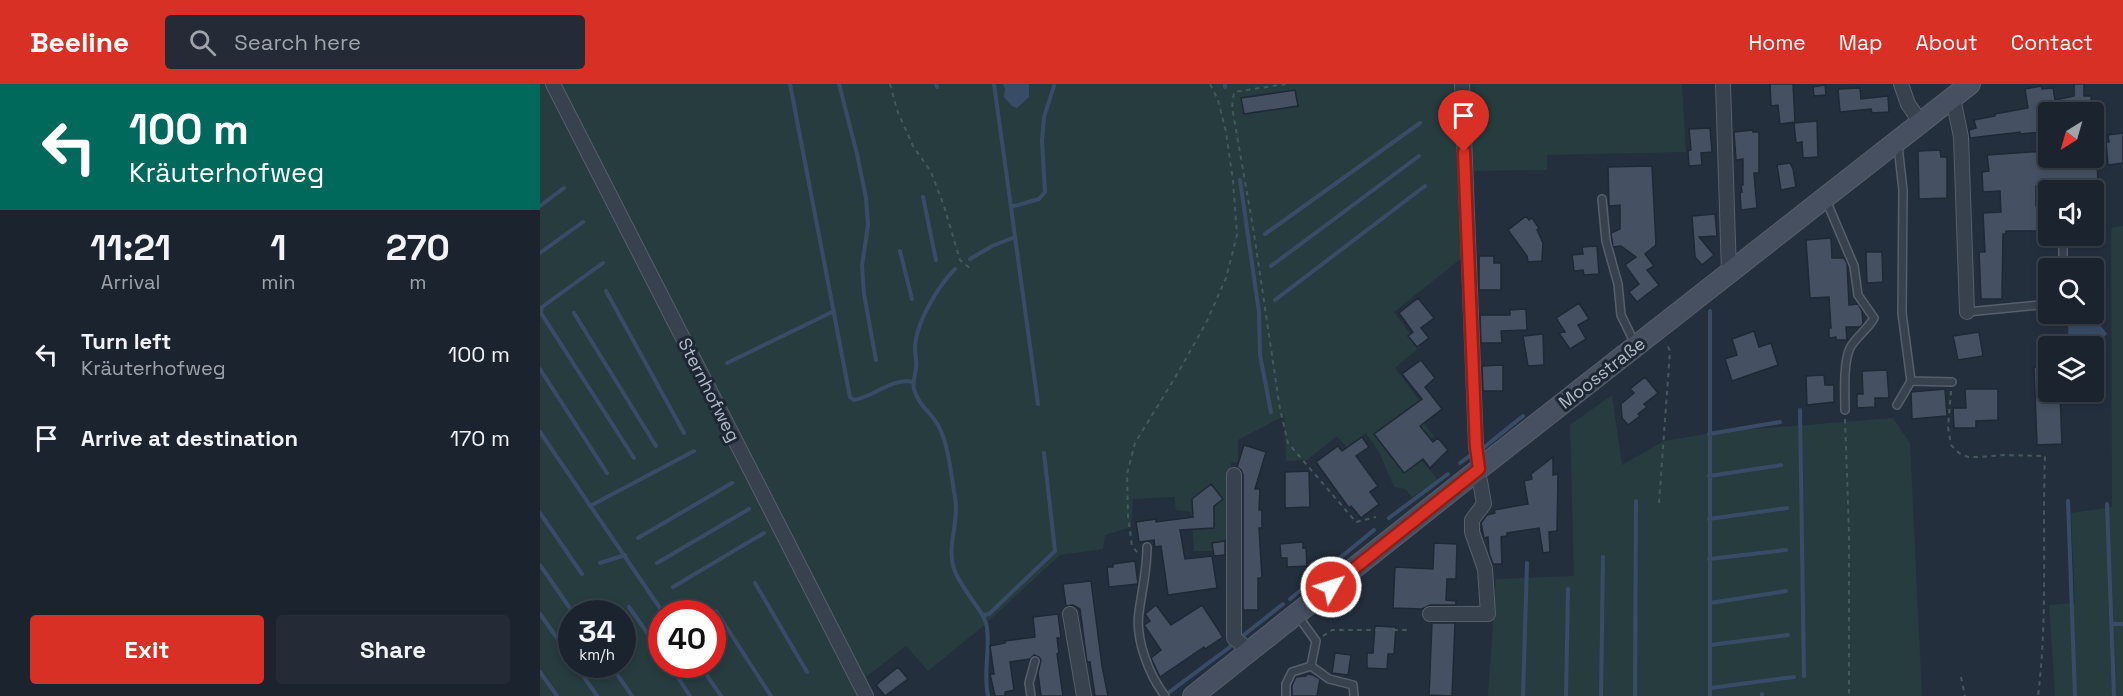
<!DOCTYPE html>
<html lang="en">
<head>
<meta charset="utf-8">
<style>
  :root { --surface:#1b232e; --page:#242b36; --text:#f1f3f6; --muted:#a0a4aa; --line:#39404a; --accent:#d93025 }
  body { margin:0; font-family:"Space Grotesk",sans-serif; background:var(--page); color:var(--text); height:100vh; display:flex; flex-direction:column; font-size:22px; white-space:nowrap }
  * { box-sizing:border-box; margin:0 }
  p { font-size:20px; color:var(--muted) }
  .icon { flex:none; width:33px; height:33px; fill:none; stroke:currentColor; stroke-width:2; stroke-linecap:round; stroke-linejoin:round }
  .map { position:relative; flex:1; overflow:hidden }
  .side { display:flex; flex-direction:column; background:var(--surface); width:540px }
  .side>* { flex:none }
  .top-card { background:#00695c; color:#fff; overflow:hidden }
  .needle { width:39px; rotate:217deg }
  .controls { position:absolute; left:1498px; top:18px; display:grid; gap:12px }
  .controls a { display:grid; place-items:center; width:66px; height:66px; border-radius:6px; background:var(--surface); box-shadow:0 3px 9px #0003,0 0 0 2px var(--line); font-size:30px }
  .speed { position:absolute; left:18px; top:516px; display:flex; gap:12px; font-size:30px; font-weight:700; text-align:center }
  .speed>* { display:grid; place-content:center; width:78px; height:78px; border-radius:50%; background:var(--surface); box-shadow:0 3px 9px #0003,0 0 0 2px var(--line); line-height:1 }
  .speed small { font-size:15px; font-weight:400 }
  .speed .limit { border:9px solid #d22; background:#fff; color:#111 }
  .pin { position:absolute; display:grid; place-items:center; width:51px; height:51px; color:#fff; margin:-62px -26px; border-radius:50% 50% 50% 0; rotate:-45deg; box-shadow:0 0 6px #0007 }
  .pin .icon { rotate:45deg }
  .me { position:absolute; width:66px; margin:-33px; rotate:51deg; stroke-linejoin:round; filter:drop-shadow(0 0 4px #0008) }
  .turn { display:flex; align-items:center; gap:21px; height:126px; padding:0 30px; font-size:27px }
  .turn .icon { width:78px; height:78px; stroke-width:2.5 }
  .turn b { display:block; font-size:42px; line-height:51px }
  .eta { display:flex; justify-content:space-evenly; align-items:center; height:102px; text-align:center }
  .eta b { font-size:36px; font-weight:600; line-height:42px }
  .cta { display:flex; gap:12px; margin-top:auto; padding:12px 30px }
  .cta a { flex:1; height:69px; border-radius:6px; background:var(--accent); color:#fff; font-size:24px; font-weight:600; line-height:69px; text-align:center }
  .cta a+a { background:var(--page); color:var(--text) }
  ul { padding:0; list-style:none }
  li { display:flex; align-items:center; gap:18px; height:84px; padding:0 30px }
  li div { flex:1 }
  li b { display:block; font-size:22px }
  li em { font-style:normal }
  header { display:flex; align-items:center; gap:36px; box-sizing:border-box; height:84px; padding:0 30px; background:var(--accent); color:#fff }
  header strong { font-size:28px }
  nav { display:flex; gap:33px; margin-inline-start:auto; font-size:21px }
  .search { width:420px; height:54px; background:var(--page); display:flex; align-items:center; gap:15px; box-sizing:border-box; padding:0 21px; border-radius:6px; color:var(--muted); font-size:22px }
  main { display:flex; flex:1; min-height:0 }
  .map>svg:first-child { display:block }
  .green { fill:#263c3f; fill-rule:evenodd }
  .water { fill:#394c67 }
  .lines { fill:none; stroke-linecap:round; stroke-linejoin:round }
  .stream { stroke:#394c67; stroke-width:4 }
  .building { fill:#455162; stroke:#1f2835; stroke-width:1.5 }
  .lane-casing { stroke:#565f6c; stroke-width:10 }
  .street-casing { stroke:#565f6c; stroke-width:16 }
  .secondary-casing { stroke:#565f6c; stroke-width:22 }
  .path { stroke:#44595c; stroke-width:2; stroke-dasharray:4.5 4.5; stroke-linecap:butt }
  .lane { stroke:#38414e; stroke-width:7 }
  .street { stroke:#38414e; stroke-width:14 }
  .secondary { stroke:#465061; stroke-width:20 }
  .route-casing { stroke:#8d1f18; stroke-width:15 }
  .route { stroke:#d93025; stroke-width:10 }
  .labels { text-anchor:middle; stroke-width:6; stroke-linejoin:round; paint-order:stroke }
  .street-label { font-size:18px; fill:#b4bcc9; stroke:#1d2633 }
</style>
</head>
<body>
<header>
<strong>Beeline</strong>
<div class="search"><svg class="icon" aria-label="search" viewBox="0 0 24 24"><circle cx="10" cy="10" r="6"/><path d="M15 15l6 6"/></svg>Search here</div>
<nav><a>Home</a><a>Map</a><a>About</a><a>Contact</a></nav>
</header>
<main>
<section class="side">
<div class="top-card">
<div class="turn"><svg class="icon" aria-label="left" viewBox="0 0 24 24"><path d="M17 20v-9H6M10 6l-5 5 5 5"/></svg><div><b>100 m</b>Kräuterhofweg</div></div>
</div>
<div class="eta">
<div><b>11:21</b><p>Arrival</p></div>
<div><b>1</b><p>min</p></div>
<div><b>270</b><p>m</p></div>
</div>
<ul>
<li><svg class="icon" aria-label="left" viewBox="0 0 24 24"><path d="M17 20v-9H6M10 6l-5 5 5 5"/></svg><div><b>Turn left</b><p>Kräuterhofweg</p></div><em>100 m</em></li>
<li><svg class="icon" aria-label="arrive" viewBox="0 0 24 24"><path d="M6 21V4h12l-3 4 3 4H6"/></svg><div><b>Arrive at destination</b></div><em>170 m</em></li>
</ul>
<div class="cta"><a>Exit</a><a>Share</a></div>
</section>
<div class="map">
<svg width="1583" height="612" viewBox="0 0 1583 612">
  <rect width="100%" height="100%" fill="#242f3e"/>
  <path class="green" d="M0 0H1142L1146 68 1007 71V86L920 87 923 173 854 228 880 263 855 284 879 316 872 324 894 352 875 368 898 396 872 413 865 405 854 403 839 368 826 349 807 364 797 352 767 376 746 377 744 332 698 356V378L691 379 689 454 674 459V467H654L651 428 636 426 634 413 593 415 591 443 565 451 563 465 520 471 441 544 388 587 366 562 326 593 334 612H0ZM32 530H82V580H32ZM122 530H172V580H122Z
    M1583 142V612H1515L1509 521 1535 519 1531 429 1572 423 1571 144Z
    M1072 311 1082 381 1124 357 1177 348 1353 334 1370 359 1382 612H948L956 495 1034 492 1030 341Z"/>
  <path class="water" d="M463 0H489V13L477 24 472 22 464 13 465 5Z
    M1517 230H1552L1567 250 1554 263 1530 262C1524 246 1536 243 1517 230Z"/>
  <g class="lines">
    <path class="stream" d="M250 0 310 313 314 316C334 313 352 293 373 298
      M299 0 317 70 326 114 328 141 322 182 324 210 336 276
      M396 0 397 3
      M454 0 471 123
      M685 0V3
      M700 96 719 228 720 271 731 328
      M383 113 396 176
      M0 122 24 104
      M725 150 880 39
      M475 153 498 320
      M360 167 372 215
      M0 169 43 138
      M430 175 452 162 475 153 471 123 499 115 505 108 502 57 504 33 514 2
      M63 179 2 223 1 229 94 374
      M731 182 879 72
      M415 185C398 202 375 240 375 265 375 271 377 277 376 283 376 290 372 297 374 305 378 321 392 329 399 343 409 362 411 392 415 413 420 437 406 462 414 485 421 506 445 527 447 544 450 567 443 589 448 612
      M66 207 144 349
      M735 216 885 102
      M1170 227V612
      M34 229 116 362
      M187 279 292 228
      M0 285 67 389
      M1260 326 1264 592
      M0 348 124 530
      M1169 350 1240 338
      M942 365 983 332
      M920 379 931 371
      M1169 392 1241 381
      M1528 417 1535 612
      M1567 420 1574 612
      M50 422 154 367
      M0 429 42 490
      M849 434 908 390
      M1169 435 1247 424
      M98 454 192 399
      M1169 475 1246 466
      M60 479 85 471
      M117 479 209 425
      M0 481 34 530
      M215 499 267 588
      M133 503 224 449
      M750 515 834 446
      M1170 519 1246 507
      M89 523 122 570
      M176 527 231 612
      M0 530 32 575
      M444 531 449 530 515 467 504 369
      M1572 540H1583
      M700 554 743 520
      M1170 561 1248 551
      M35 580 57 612
      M70 580 92 612
      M129 580 150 612
      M159 580 181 612
      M0 588 17 612
      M1170 604 1254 593
      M628 609 690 563
      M1222 610V612
      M983 612 987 479
      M1026 612 1028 505
      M1061 612 1063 473
      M1095 612 1096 417"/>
  </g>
  <path class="building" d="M1230 0H1253L1255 38 1240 40 1238 21 1231 22Z
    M1534 0H1544V12H1551L1552 28H1531V23L1502 28 1503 48 1480 50V48L1430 54 1429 46 1436 44 1434 36 1455 32V30L1488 24 1485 5 1501 2 1502 5 1513 4 1515 16 1534 12Z
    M1285 1 1286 11 1274 12 1273 3Z
    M1320 4 1321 15 1348 12 1349 28 1332 29 1331 25 1300 28 1298 5Z
    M755 6 758 22 704 30 701 14Z
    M1277 37 1278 73 1263 74 1262 58 1256 59 1254 39Z
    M1170 44 1172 68 1161 69 1162 81 1149 82 1148 67 1151 66 1149 45Z
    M1213 46V48H1219V89H1214L1217 124 1201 126 1200 108H1202L1201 101H1203V75L1196 76 1194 48Z
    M1583 49V79L1568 81 1566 58H1569L1568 51Z
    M1400 66 1401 73H1407V114L1379 115 1378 67Z
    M1507 67V74H1547V76H1557L1558 100H1544L1545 106H1529V100L1496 102V122H1506V147H1466V150H1463L1462 215H1441L1439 168H1445L1443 129 1461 128 1460 107 1443 108 1442 88 1449 87 1447 71Z
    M1250 79 1253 85 1256 103 1241 106 1237 81Z
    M1112 82 1116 161 1105 170 1114 182 1107 186 1119 201 1097 218 1089 208 1099 200 1085 181 1096 173 1081 162 1073 163 1071 149 1080 145V121L1069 122 1068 83Z
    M1175 130 1177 152 1159 153 1174 171 1162 181 1155 173 1152 132Z
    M986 132 989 136 992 134 999 144 997 146 1003 159 1002 177 988 178 987 172 968 146Z
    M1291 154 1292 174H1304L1307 179 1309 221 1318 220 1322 227 1323 240 1320 243H1306L1307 256H1296V253L1289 254V244H1291L1289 213 1270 214 1266 156Z
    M1057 162 1059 190 1044 191 1043 186 1034 187 1032 171 1043 170 1042 163Z
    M1326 168H1342L1343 198 1327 199Z
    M939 172H954V179H961V206H939Z
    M878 214 894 234 881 244 889 254 877 263 868 252 873 248 859 229Z
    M1039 219 1049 235 1038 241 1046 255 1030 265 1019 249 1025 248 1016 234Z
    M986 225 987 246 961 247 962 259H941L940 231H970V226Z
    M1214 247 1219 263 1231 259 1238 281 1192 297 1185 275 1197 271 1192 255Z
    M1439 248 1443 272 1418 276 1413 252Z
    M1003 250 1004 281 988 282 983 252Z
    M881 276 895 294 885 303 902 325 880 342 893 358 898 354 908 366 890 384 883 375 864 389 834 350 882 315 862 290Z
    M963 281V307H943L942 282Z
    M1494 283H1509V308H1520L1522 360 1497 361Z
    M1347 286 1349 314H1335V323L1317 324V310H1323L1322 287Z
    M1284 291 1285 301H1294V318L1267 321 1266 292Z
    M1105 293 1118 309 1104 320 1107 323 1098 330 1100 332 1088 341 1082 334 1081 320 1094 309 1090 305Z
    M1405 305 1407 332 1372 335 1371 308Z
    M1425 305H1458V336L1436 337V344H1414L1413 324H1426Z
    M822 353 829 363 816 372 838 402 830 408 839 420 821 434 811 422 809 424 776 378 798 362 802 367Z
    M704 361 726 368 715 405H720L719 426H722V444H719L722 494H718V526H703V391L701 386 697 383Z
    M1013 373V391L1018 390 1017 447 1009 448 1010 468 1003 469 999 444 967 449V452L961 453 962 480H953L949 469 948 453 944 454 941 439 947 431 955 429 954 426 988 420 984 397 992 395 991 390Z
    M769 387 770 423 745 424V388Z
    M671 400 683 415 674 422V444L640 446 645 475 672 472 677 504 628 511 621 462 615 463 614 456 599 458 596 438 616 435V438L653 433 652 415Z
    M685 457V471L674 472 672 459Z
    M763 458V464L766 463 767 482 747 483V474H741L740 460Z
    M894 459 917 460 916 495H907L906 516 916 517V521H890L882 525 853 524 855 483 893 485Z
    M595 477 598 500 569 503 567 483H573V480Z
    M551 497 562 582 568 612H555L550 578H547L540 525 533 521 526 522 523 500Z
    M616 521 631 541 662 521 683 553 665 565 664 563 620 593 611 574 621 566 604 541 610 537 605 530Z
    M518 530 521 554H517L519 569 517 570 523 612H501L498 589 501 576 499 573 494 571 490 575 470 578 474 606 465 608V612H455L450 590H454L450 562 465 559V557L495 553 493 533Z
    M892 539H915L912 612 889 611Z
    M835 542 856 543 854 570H848L847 585 827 584V569H833Z
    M795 569 811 571 808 591 792 589Z
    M358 583 368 595 345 612 336 601Z
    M767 590 773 591 780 595 777 612H752V601L756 593 766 592Z"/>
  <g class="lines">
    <defs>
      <path id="lane" d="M1062 115 1066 157 1078 200 1081 231 1095 260
        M1286 116 1314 182 1318 211 1334 234C1328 245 1315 254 1310 264 1303 279 1305 309 1305 326
        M1523 184V152
        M1427 228 1509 220
        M1371 297 1412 298
        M1357 321 1371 297 1362 229 1363 106 1358 62
        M607 463C607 486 602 506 599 528 595 555 609 591 625 612
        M771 582 789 595 813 601 814 612
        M491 612 489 599 495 577
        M746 612V600L752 588 771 582 776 557 758 532"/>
      <path id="street" d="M13 0 326 612
        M922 0 936 362 939 385
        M1183 0 1189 189
        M1361 0 1368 20 1381 39
        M1413 14 1421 53 1427 228
        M694 391V554L710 567
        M530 530 544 612
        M890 530H948L945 485 932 448V436L944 420 940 397 934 389"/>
      <path id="secondary" d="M653 612 939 385 1430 0"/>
    </defs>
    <use href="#lane" class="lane-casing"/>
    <use href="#street" class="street-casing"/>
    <use href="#secondary" class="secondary-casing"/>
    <path class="path" d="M350 0 357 26 373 62 391 88 404 122 420 176 432 186
      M746 0 694 8 692 23 713 143 740 325 748 359 816 438 836 433
      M1411 307 1408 343 1411 361 1419 369 1428 373H1440L1464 371 1505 372C1502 452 1508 533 1498 612
      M1305 335 1309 449V612
      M1119 419 1130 267 1126 258
      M597 468 592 462 588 432 587 390 595 359 639 287 667 237 686 194 697 151 693 97 686 48 678 16 670 0
      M783 552 792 546H867
      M1421 593 1425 612"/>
    <use href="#lane" class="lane"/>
    <use href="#street" class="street"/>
    <use href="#secondary" class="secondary"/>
  </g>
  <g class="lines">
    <defs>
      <path id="route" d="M791 503 939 385 936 362 924 68"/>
    </defs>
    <use href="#route" class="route-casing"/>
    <use href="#route" class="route"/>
  </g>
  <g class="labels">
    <g class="street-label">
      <text transform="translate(1062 289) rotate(-38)" y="6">Moosstraße</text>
      <text transform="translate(169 306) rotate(63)" y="6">Sternhofweg</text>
    </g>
  </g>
</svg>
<div class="controls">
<a><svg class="needle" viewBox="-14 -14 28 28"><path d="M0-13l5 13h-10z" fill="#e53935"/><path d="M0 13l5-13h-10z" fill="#a0a4aa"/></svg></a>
<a><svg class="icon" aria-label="sound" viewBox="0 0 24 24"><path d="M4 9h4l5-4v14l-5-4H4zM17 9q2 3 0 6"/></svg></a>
<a><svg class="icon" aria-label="search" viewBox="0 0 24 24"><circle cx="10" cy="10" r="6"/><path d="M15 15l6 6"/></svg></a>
<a><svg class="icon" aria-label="layers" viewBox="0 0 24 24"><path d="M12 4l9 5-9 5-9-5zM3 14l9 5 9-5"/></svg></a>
</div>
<div class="speed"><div>34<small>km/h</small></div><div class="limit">40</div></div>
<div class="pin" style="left:924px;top:68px;background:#d93025"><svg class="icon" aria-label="arrive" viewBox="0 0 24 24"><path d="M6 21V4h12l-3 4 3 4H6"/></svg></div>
<svg class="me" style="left:791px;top:503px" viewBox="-20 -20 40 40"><circle r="17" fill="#d93025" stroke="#fff" stroke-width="3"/><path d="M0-11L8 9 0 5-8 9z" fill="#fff"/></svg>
</div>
</main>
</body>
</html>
